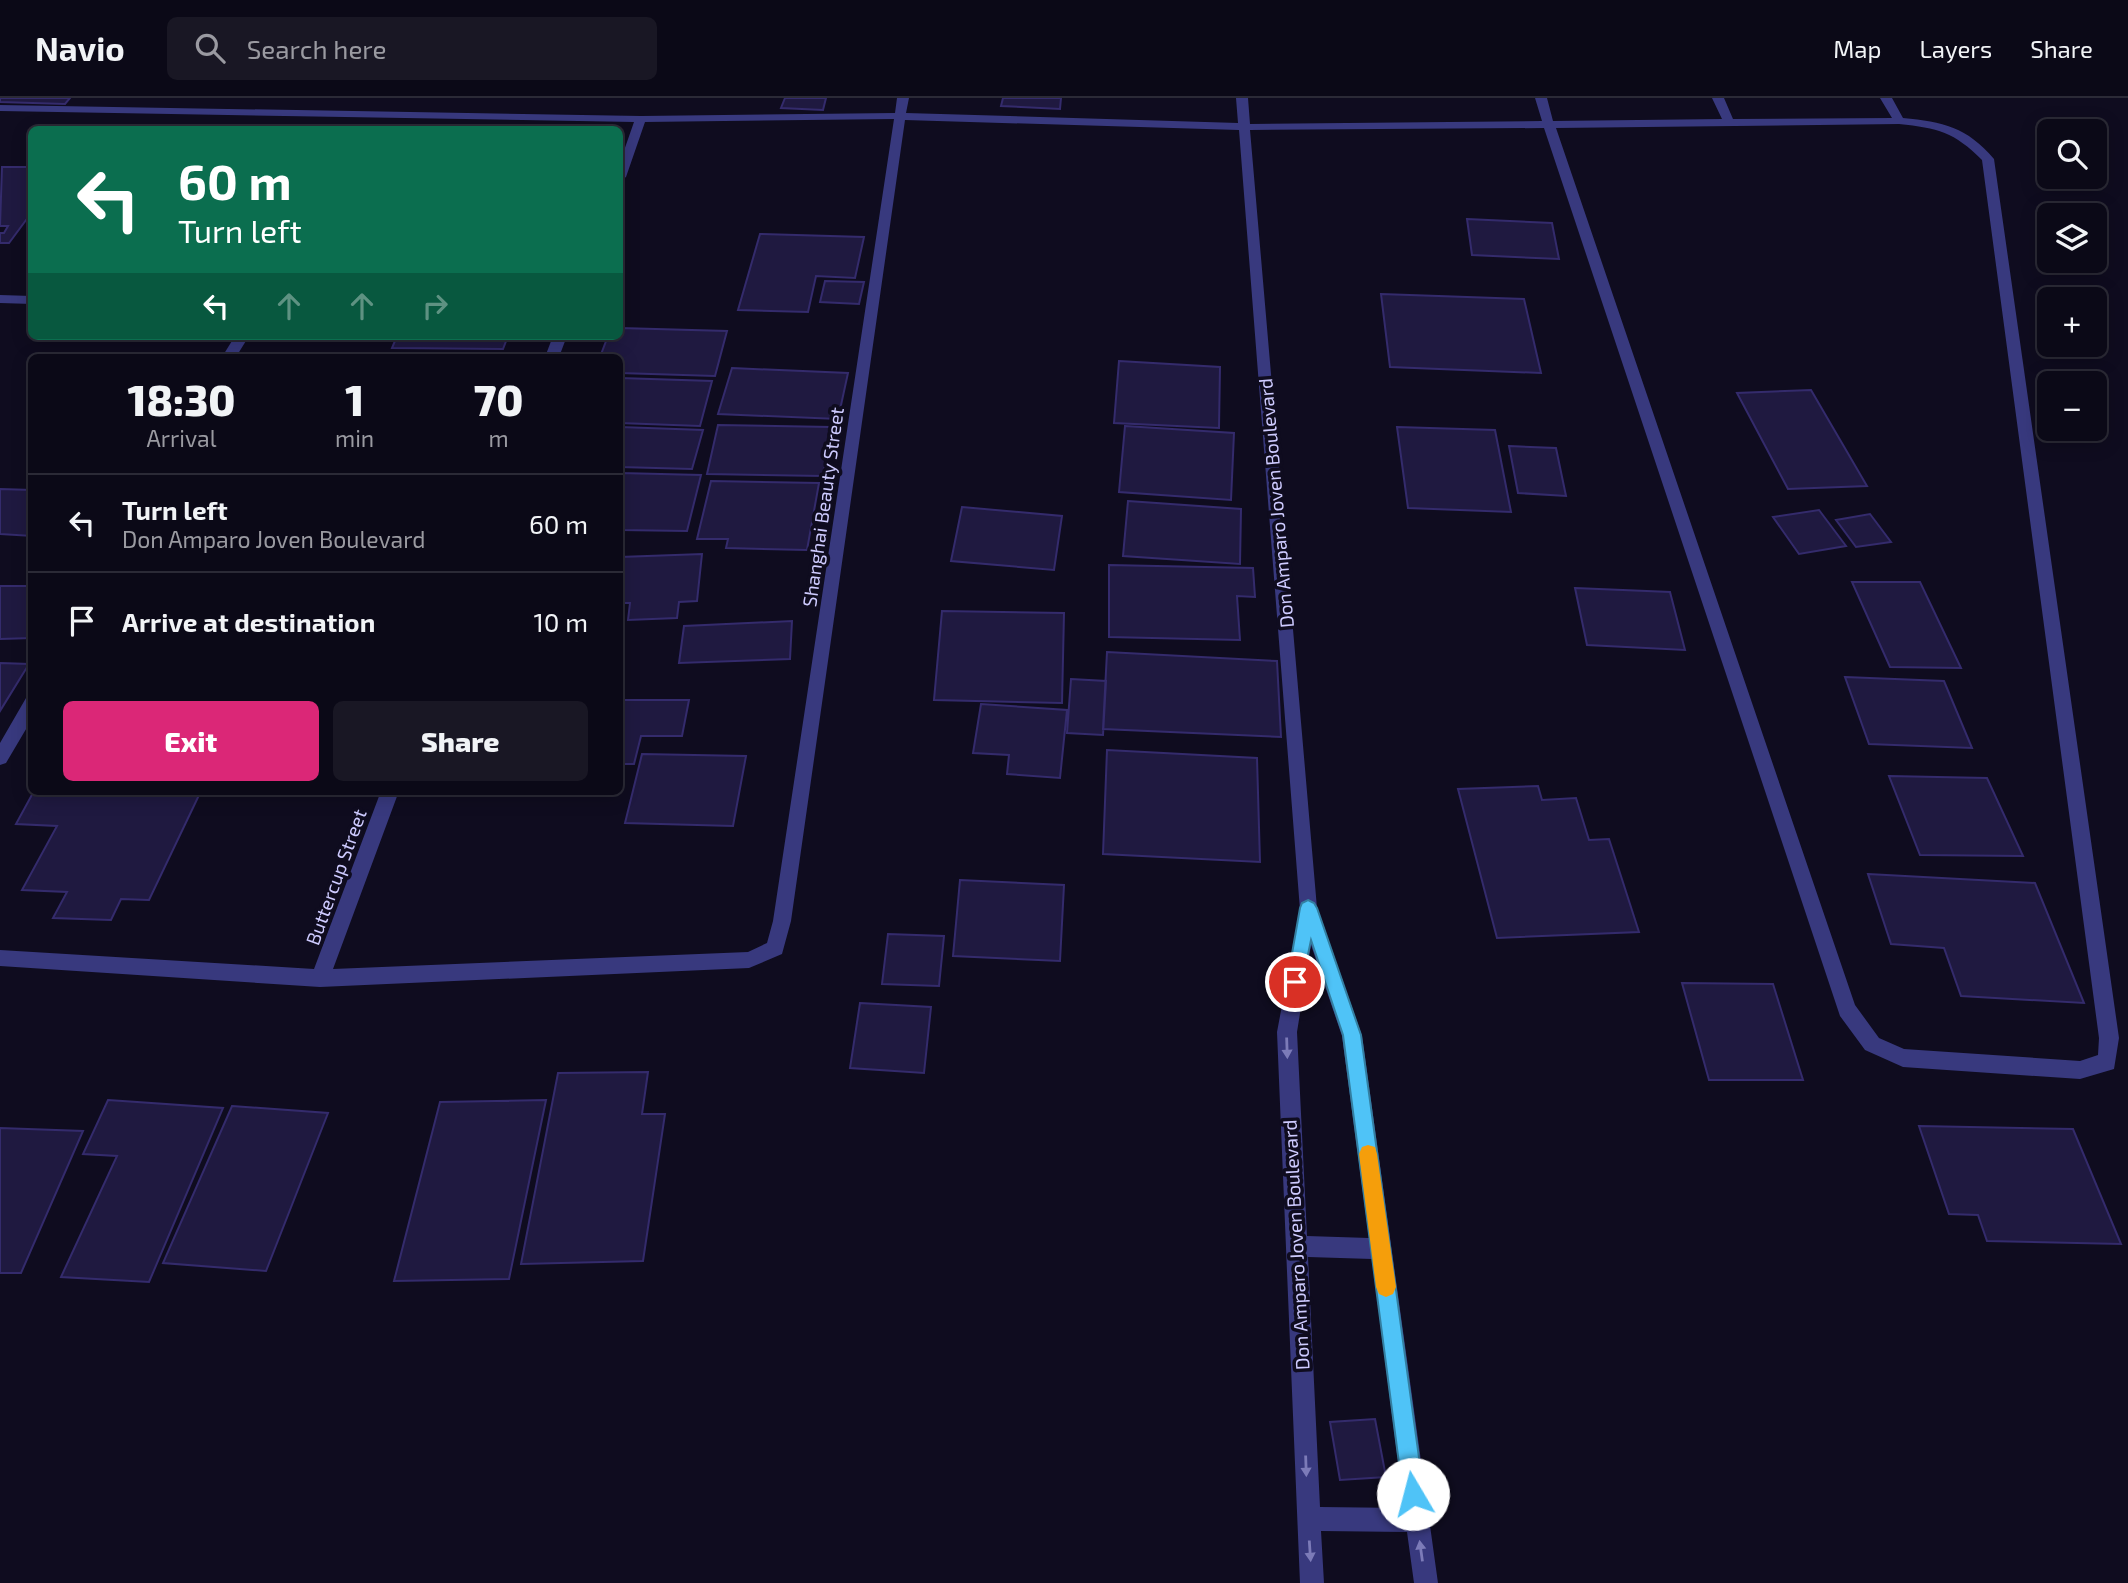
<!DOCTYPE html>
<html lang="en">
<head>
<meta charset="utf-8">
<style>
  :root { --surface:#0b0917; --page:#191724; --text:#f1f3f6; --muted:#9a9aa1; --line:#2b2a36; --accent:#db2777 }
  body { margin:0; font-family:"Exo 2",sans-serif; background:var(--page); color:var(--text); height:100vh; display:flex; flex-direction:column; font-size:26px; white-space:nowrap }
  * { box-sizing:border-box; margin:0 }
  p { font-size:23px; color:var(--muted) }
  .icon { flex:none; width:38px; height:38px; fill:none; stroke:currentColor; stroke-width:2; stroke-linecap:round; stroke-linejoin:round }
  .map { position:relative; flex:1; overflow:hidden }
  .drawer { position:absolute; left:28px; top:256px; width:595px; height:441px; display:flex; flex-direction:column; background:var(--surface); border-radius:10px; box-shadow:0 4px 18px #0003,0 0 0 2px var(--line) }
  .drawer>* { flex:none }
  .guide { position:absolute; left:28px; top:28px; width:595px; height:214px; border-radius:10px; box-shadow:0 4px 18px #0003,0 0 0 2px var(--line); background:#0b6e4f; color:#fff; overflow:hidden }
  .fabs { position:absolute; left:2037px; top:21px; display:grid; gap:14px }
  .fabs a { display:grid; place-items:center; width:70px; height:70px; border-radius:10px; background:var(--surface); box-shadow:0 4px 18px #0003,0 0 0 2px var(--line); font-size:35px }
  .pin { position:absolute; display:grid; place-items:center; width:60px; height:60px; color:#fff; margin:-30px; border:4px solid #fff; border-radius:50%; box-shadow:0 2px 7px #0007 }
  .me { position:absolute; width:77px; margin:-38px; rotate:352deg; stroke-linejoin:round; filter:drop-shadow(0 0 5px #0008) }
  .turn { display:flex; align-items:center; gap:24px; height:147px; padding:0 35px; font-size:32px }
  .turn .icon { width:91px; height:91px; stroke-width:2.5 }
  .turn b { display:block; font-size:49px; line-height:60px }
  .lanes { display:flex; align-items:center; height:66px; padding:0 35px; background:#0003; justify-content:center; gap:35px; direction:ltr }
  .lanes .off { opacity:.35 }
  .eta { display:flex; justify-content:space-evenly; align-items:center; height:119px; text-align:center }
  .eta b { font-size:42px; font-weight:800; line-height:49px }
  .cta { display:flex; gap:14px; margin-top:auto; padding:14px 35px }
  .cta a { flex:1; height:80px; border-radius:10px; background:var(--accent); color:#fff; font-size:28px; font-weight:800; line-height:80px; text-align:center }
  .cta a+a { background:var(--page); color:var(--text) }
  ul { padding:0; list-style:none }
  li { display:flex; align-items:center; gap:21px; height:98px; padding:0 35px; border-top:2px solid var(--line) }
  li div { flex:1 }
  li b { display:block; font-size:26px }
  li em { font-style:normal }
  header { display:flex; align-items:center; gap:42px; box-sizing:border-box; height:98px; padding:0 35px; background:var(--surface); border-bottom:2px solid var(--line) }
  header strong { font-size:33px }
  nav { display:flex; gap:38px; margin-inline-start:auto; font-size:24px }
  .search { width:490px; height:63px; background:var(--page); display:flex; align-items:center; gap:18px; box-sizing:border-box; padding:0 24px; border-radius:10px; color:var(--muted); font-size:26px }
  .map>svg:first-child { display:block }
  .building { fill:#1f1940; stroke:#342b6c; stroke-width:2 }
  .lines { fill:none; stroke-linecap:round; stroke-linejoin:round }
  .minor { fill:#38397e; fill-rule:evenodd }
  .oneway { fill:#7c7bb8 }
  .route { fill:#4fc3f7; stroke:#337fa1; stroke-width:2 }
  .slow { fill:#f59e0b }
  .labels { text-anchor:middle; stroke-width:7; stroke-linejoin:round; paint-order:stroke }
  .street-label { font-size:19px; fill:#cecbff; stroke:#0f0c1f }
</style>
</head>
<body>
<header>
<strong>Navio</strong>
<div class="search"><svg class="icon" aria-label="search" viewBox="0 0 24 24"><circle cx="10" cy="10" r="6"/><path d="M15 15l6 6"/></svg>Search here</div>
<nav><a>Map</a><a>Layers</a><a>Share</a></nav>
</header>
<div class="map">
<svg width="2128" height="1485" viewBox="0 0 2128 1485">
  <rect width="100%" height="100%" fill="#0f0c1f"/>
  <path class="building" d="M0 0H70L65 6 0 4Z
    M785 0H826L823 12 781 10Z
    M1003 0H1061L1060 11 1001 8Z
    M2 69H32V114L9 145H0V135H4L8 128H0Z
    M1467 121 1552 125 1559 161 1472 157Z
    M760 136 864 139 855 180 816 178 808 214 738 212Z
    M825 183 864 184 859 206 820 204Z
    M1381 196 1524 201 1541 275 1390 269Z
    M620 230 727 233 715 278 620 275V259H600L608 238H620Z
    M397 238H508L503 251 392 250Z
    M1119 263 1220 269 1219 330 1114 325Z
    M732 270 848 275 838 321 718 316Z
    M620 280 712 283 700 328 620 325Z
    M1811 292 1867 388 1788 391 1737 295Z
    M718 327 831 329 823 378 707 376Z
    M1125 328 1234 335 1231 402 1119 394Z
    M620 329 703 332 692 371 620 369Z
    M1397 329 1495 332 1511 414 1408 410Z
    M1509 348 1556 350 1566 398 1518 395Z
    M620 375 701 377 687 433 620 432Z
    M711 383 819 385 807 452 726 450 728 441H697Z
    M0 391 32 392V438L0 436Z
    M1128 403 1241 411 1240 466 1123 458Z
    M962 409 1062 418 1054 472 951 463Z
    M1819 412 1846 448 1799 456 1773 419Z
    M1870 416 1891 444 1856 449 1836 422Z
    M702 456 697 503 679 504 677 520 628 522 630 505H620V459Z
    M1109 467 1253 470 1255 499 1237 498 1240 542 1109 539Z
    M1852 484H1920L1961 570 1890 569Z
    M0 488H32V540L0 541Z
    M1575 490 1670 494 1685 552 1587 547Z
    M942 513 1064 515 1062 605 934 602Z
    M792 523 790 561 679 565 684 528Z
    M1107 554 1277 563 1281 639 1103 631Z
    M0 565 29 566 0 613Z
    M1845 579 1944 583 1972 650 1869 646Z
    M1071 581 1106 583 1103 637 1067 635Z
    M620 602H689L682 638H641L634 666H620Z
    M981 606 1067 612 1060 680 1007 676 1009 657 973 655Z
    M1107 652 1257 660 1260 764 1103 756Z
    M642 656 746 658 733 728 625 725Z
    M1889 678 1987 680 2023 758 1920 757Z
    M1538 688 1542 702 1576 700 1589 742 1609 741 1639 834 1497 840 1458 691Z
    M34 693H201L149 802 121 801 111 822 53 820 67 794 22 792 57 728 16 726Z
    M1868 776 2035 785 2084 905 1961 898 1944 850 1891 846Z
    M960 782 1064 787 1060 863 953 858Z
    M888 836 944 838 939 888 882 886Z
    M1682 885 1773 886 1803 982H1709Z
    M860 905 931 909 924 975 850 970Z
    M648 974 642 1016H665L643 1163 521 1166 558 975Z
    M108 1002 223 1010 149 1184 61 1179 117 1058 83 1056Z
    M546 1002 509 1181 394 1183 440 1004Z
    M232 1008 328 1015 266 1173 163 1165Z
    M1919 1028 2073 1031 2121 1146 1987 1143 1978 1117 1949 1116Z
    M0 1030 83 1033 21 1175H0Z
    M1375 1321 1386 1379 1340 1382 1330 1324Z"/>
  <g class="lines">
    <path class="minor" d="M897 0H909L906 15 1238 25 1236 0H1248L1250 26 1542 23 1535 0H1547L1553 23 1722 21 1712 0H1724L1733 21 1892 20 1880 0H1892L1903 20C1943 24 1967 29 1994 61L2119 940 2114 971 2080 981 1903 969 1865 952 1840 918 1544 30 1250 32 1317 810 1362 938 1438 1485H1414L1407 1434 1321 1433 1324 1485H1300L1277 934 1300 812 1239 32 905 22 791 823 782 856 749 870 320 889 0 868V852L314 871 381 693H399L333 871 748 854 767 845 773 823 894 21 645 24 626 79 620 83V64L634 24 0 13V7L641 18 895 15ZM1899 26C1938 30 1954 34 1982 62L2099 940 2098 957 2080 963 1904 951 1879 940 1855 907 1556 30ZM1311 847 1342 938 1369 1140 1307 1138 1297 934ZM1308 1159 1372 1161 1404 1410 1320 1409Z
      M0 197 32 198V206L0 205Z
      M235 238H249L236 259H222Z
      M553 238H567L559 259H545Z
      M32 599V621L6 665 0 667V645L26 600Z"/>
  </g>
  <defs><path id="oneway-solid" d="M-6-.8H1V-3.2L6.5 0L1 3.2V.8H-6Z" transform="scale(1.75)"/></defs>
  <g class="oneway">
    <use href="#oneway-solid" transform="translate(1287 950) rotate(88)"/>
    <use href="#oneway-solid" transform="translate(1306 1368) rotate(88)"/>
    <use href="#oneway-solid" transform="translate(1310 1453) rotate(86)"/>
    <use href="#oneway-solid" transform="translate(1421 1453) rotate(-98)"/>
  </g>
  <path class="route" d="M1308 802 1314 805 1317 810 1361 937 1424 1396 1421 1403 1413 1406 1406 1403 1403 1396 1343 937 1311 842 1301 890 1295 892 1289 890 1287 884 1300 810 1302 805Z"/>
  <path class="slow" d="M1368 1047 1375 1049 1377 1056 1396 1189 1393 1196 1386 1199 1379 1196 1376 1189 1359 1056 1362 1049Z"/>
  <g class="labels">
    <g class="street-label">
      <text transform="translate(1276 405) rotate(-95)" y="7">Don Amparo Joven Boulevard</text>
      <text transform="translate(823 409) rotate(-82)" y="7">Shanghai Beauty Street</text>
      <text transform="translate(336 779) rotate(-70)" y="7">Buttercup Street</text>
      <text transform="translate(1296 1147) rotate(-93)" y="7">Don Amparo Joven Boulevard</text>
    </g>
  </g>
</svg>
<div class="fabs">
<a><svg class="icon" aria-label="search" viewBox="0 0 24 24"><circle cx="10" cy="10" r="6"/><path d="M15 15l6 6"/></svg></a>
<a><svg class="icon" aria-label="layers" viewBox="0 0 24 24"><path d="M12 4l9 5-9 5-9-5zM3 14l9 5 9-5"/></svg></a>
<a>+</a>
<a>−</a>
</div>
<div class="pin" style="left:1295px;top:884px;background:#d93025"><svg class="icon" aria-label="arrive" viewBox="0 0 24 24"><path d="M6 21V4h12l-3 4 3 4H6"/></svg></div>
<svg class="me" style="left:1413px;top:1396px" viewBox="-20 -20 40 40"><circle r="19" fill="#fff"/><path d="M0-13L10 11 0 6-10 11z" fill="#4fc3f7"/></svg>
<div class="guide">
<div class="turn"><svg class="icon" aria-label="left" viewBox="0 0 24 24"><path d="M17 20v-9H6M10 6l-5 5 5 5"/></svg><div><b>60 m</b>Turn left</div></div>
<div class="lanes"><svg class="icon" aria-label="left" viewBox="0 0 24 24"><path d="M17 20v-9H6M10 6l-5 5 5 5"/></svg><svg class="icon off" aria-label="ahead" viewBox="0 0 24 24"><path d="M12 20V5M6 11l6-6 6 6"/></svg><svg class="icon off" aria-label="ahead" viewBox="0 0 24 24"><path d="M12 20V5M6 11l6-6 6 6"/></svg><svg class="icon off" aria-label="right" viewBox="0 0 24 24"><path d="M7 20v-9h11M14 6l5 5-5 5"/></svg></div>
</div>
<section class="drawer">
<div class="eta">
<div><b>18:30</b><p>Arrival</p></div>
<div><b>1</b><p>min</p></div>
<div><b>70</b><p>m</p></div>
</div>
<ul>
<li><svg class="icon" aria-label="left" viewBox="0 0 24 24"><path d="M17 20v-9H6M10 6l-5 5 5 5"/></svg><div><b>Turn left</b><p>Don Amparo Joven Boulevard</p></div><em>60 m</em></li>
<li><svg class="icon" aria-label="arrive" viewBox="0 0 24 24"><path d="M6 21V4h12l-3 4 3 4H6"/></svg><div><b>Arrive at destination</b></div><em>10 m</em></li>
</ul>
<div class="cta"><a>Exit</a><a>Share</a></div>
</section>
</div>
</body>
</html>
